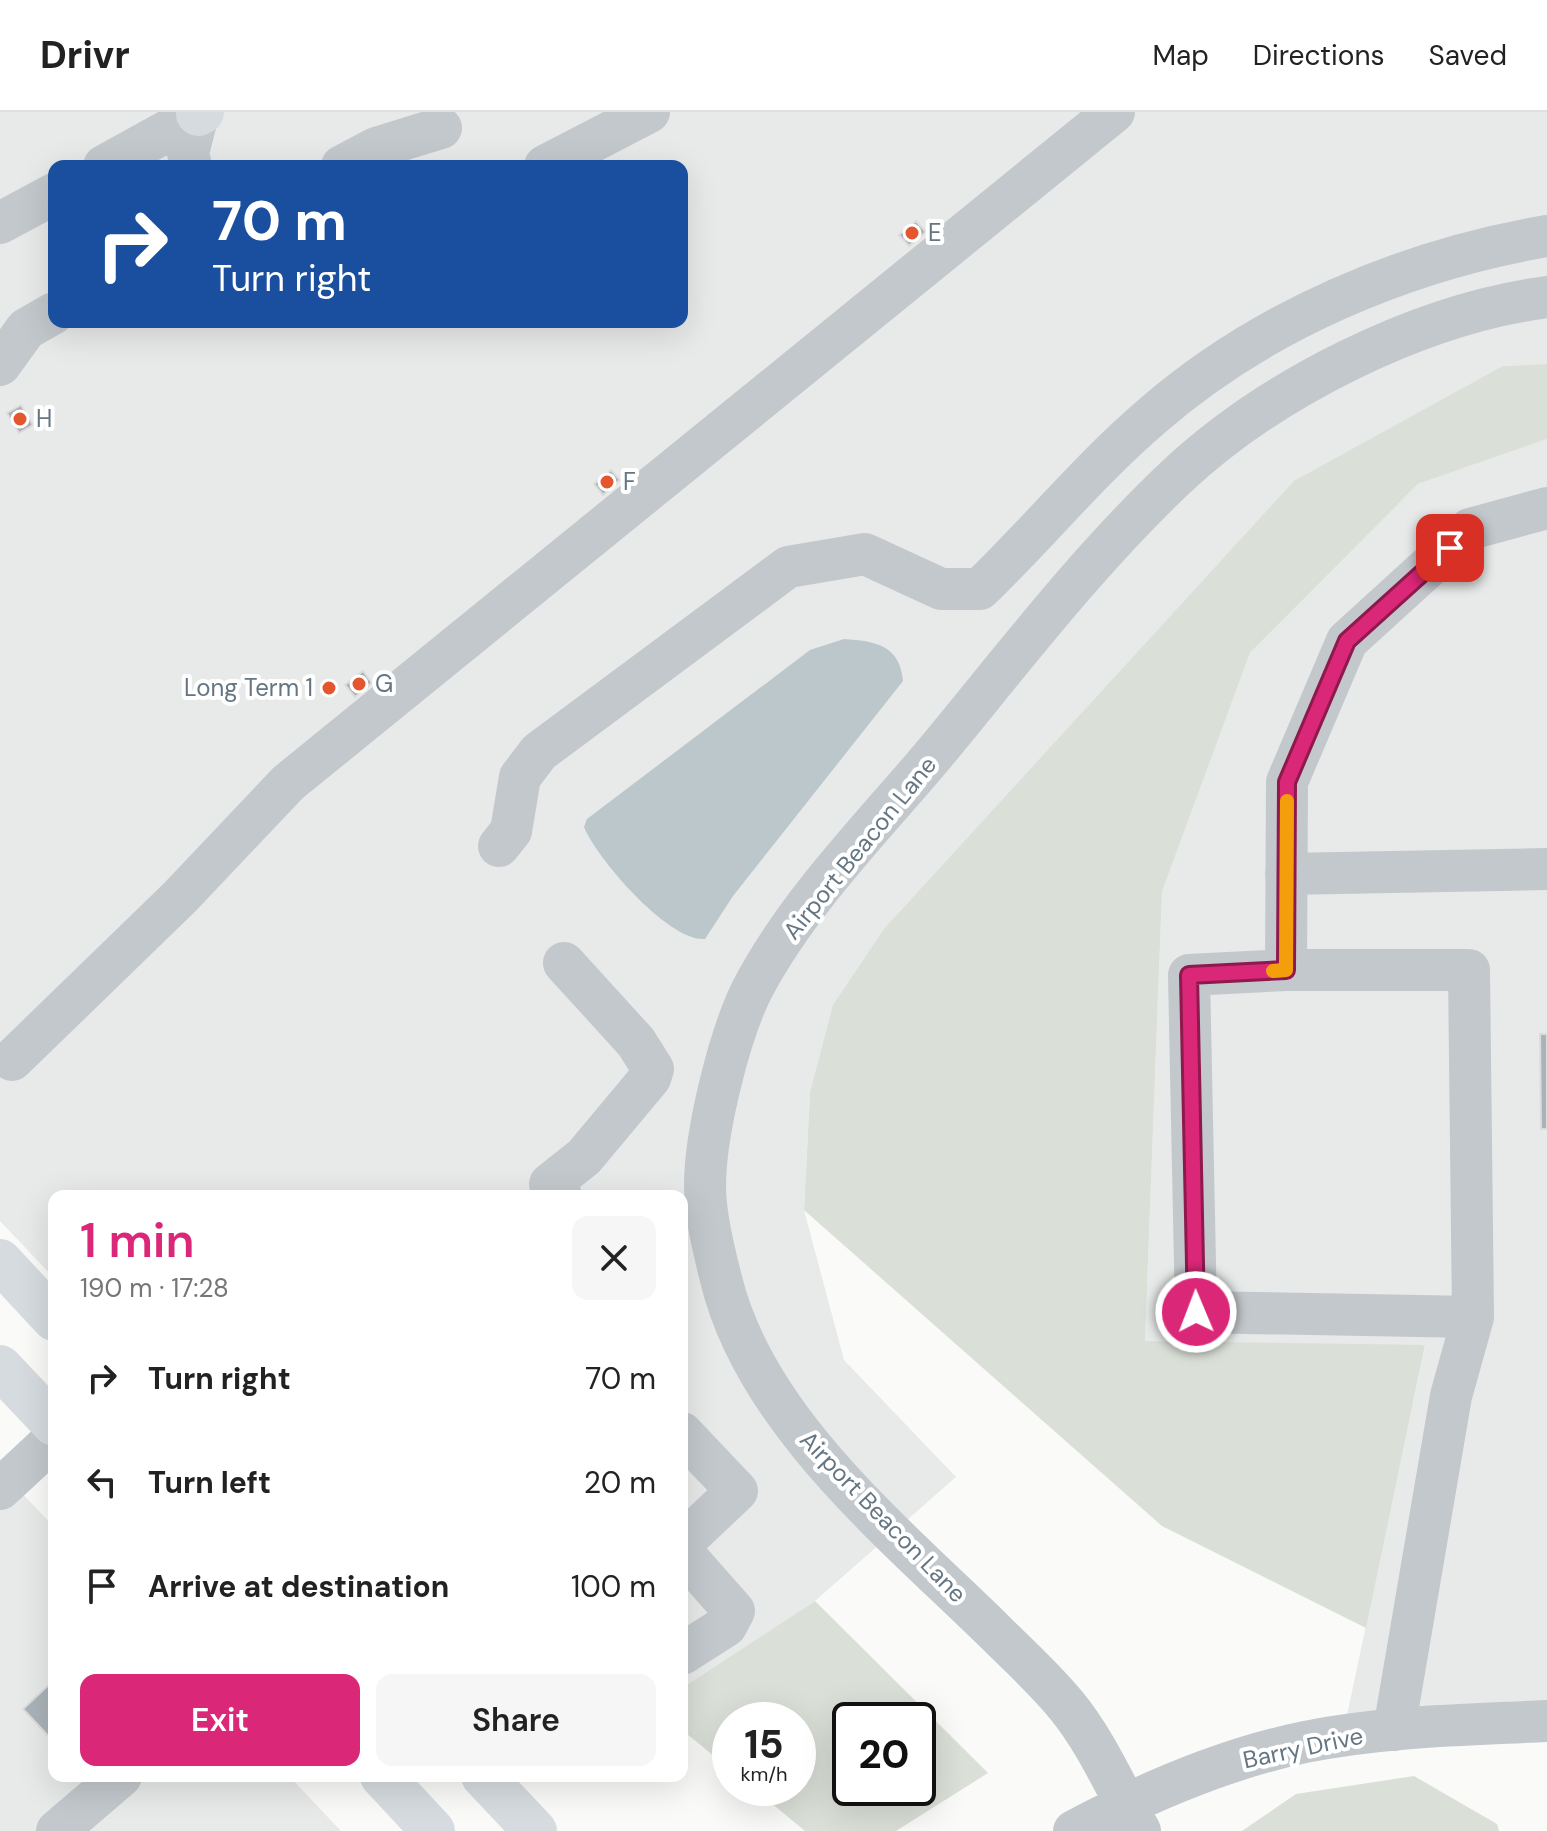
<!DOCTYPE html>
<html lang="en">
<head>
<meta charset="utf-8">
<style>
  :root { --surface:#fff; --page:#f6f6f6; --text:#222; --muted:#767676; --line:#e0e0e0; --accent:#db2777 }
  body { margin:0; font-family:"DM Sans",sans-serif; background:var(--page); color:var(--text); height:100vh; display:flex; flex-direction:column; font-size:30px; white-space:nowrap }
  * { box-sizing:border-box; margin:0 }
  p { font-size:26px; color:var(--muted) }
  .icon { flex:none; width:44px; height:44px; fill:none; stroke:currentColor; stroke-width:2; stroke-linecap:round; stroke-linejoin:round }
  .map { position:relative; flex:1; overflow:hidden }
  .side { position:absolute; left:48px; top:1078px; width:640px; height:592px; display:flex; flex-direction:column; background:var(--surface); border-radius:16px; box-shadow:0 8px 32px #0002 }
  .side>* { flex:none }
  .banner { position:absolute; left:48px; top:48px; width:640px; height:168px; border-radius:16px; box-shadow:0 8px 32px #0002; background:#1a4fa0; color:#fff; overflow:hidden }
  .speed { position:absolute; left:712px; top:1590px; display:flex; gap:16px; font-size:40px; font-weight:700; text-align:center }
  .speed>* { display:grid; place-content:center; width:104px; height:104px; border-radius:50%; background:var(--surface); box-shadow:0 8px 32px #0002; line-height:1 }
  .speed small { font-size:20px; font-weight:400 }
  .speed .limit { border:4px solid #111; border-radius:12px; background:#fff; color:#111 }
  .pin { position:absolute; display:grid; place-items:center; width:68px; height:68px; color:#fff; margin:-34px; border-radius:16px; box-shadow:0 4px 12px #0006 }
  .me { position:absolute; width:88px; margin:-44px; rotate:359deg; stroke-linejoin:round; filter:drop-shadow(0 0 6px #0008) }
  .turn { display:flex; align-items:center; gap:28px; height:168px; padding:0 32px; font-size:36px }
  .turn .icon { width:104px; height:104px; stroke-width:2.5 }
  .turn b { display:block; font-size:56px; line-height:68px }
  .round { display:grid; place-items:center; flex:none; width:84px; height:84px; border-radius:16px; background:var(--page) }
  .summary { display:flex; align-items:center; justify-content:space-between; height:136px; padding:0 32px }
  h1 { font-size:48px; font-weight:600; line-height:60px; color:var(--accent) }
  .action { display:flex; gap:16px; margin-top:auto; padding:16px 32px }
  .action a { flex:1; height:92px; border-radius:16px; background:var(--accent); color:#fff; font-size:32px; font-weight:600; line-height:92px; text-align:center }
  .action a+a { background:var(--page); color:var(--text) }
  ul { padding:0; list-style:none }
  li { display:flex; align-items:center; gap:24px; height:104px; padding:0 32px }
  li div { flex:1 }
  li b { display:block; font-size:30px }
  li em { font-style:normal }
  header { display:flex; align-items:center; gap:48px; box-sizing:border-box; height:112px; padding:0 40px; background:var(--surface); border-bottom:2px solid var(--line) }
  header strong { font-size:38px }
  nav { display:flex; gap:44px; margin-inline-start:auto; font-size:28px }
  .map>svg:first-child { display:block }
  .built { fill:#e8e9e9; fill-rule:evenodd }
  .green { fill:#dadfd7; fill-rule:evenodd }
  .water { fill:#bbc7cb }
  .building { fill:#aab3b9; stroke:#dcdcda; stroke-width:2 }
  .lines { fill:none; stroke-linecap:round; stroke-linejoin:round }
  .minor { stroke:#c3c8cc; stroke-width:42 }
  .major { stroke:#d6dbdf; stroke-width:44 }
  .route-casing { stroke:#8e194d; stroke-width:20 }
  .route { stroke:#db2777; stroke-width:14 }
  .slow { stroke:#f59e0b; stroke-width:14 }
  .poi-dot { fill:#e4572e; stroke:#fff; stroke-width:3 }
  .labels { text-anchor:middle; stroke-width:8; stroke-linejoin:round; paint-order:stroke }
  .poi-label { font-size:24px; fill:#657683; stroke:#fff; text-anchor:start }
  .street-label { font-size:24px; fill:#657683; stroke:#fff }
</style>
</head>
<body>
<header>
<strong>Drivr</strong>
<nav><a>Map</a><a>Directions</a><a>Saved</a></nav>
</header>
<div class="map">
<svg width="1547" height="1719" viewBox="0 0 1547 1719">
  <rect width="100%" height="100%" fill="#fafaf8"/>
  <path class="built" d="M0 0H1547V252L1503 254 810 981 804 1098 844 1248 956 1365 815 1489 682 1576V1084H54V1166L0 1109ZM54 54H682V210H54Z
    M1547 327V1612L1346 1608 1425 1234 1145 1229 1162 780 1250 541 1418 372Z
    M0 1358 54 1415V1664H289L341 1719H0Z"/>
  <path class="green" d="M1547 252V327L1418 372 1250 541 1162 780 1145 1229 1425 1233 1366 1516 1162 1414 804 1098 810 981 833 893 884 817 1294 369 1503 254Z
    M815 1489 988 1661 896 1719H805L753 1676H798V1608H730V1657L682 1618V1576ZM850 1608H918V1676H850Z
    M1414 1664 1497 1712 1499 1719H1242L1296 1682Z"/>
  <path class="water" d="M844 527C875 529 900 533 903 569L733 784 705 827C669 830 597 747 584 715L587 707 810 538Z"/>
  <path class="building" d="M916 109 926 120 909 134 899 123Z
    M21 293 33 313 19 321 7 301Z
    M611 358 620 368 603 383 594 372Z
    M363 559 372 571 355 585 345 573Z
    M1540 922H1547V1017H1541Z
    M54 1568V1630L23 1597Z"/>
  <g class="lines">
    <path class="minor" d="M104 54 198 2
      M191 54 188 41 198 2
      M342 54 376 36 441 16
      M545 54 649 0
      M0 111 54 82
      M0 253 26 217 54 201
      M499 734 511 719 520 665 539 640 788 455 865 442 941 477H980C1038 421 1090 357 1152 304 1261 209 1405 148 1547 124
      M1286 762 1547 757
      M1286 858H1469L1473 1205
      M12 948 180 785 288 671 1114 0
      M561 1084 550 1072 584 1045 650 966 653 957 636 930 564 851
      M682 1321 737 1379 682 1431
      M0 1377 54 1327
      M682 1440 734 1499 726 1514 682 1542
      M1394 1618 1451 1284 1473 1205 1196 1200 1189 863 1286 858 1287 670 1347 529 1470 417 1547 396
      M57 1719 121 1664
      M1074 1719C1147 1680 1223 1647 1305 1630 1385 1614 1466 1613 1547 1609
      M1140 1719C1117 1678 1096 1629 1066 1593 1044 1566 1017 1542 993 1518 893 1420 755 1308 721 1167 714 1139 705 1103 705 1074 705 1021 730 918 755 872 801 787 873 715 935 641 1012 548 1087 449 1176 365 1270 277 1418 202 1547 185"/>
    <path class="major" d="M198 2 202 0
      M0 1149 54 1207
      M0 1255 54 1312
      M382 1664 433 1719
      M483 1664 535 1719"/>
  </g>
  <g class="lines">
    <defs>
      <path id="route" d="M1196 1200 1189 863 1286 858 1287 670 1347 529 1450 436"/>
    </defs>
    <use href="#route" class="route-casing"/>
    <use href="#route" class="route"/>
    <path class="slow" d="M1273 859 1286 858 1287 689"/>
  </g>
  <g class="poi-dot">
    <circle cx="912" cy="121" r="8"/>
    <circle cx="20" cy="307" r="8"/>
    <circle cx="607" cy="370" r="8"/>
    <circle cx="359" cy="572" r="8"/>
    <circle cx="329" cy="576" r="8"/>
  </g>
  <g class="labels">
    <g class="poi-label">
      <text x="928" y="129">E</text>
      <text x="36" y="315">H</text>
      <text x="623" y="378">F</text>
      <text x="375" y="580">G</text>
      <text x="313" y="584" text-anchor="end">Long Term 1</text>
    </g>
    <g class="street-label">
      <text transform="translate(860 736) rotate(-51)" y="8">Airport Beacon Lane</text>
      <text transform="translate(883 1405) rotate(46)" y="8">Airport Beacon Lane</text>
      <text transform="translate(1303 1636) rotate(-12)" y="8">Barry Drive</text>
    </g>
  </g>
</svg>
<div class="speed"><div>15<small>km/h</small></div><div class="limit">20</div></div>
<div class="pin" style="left:1450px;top:436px;background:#d93025"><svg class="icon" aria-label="arrive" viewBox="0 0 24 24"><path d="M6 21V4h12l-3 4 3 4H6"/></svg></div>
<svg class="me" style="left:1196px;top:1200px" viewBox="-20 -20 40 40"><circle r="17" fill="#db2777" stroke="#fff" stroke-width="3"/><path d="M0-11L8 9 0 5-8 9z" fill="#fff"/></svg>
<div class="banner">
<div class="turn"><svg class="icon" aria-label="right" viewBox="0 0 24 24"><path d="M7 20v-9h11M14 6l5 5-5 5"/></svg><div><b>70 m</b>Turn right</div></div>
</div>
<section class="side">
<div class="summary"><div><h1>1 min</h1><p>190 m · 17:28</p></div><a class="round"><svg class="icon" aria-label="close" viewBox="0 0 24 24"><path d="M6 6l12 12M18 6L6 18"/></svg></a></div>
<ul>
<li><svg class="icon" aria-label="right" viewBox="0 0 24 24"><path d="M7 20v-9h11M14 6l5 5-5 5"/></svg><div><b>Turn right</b></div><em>70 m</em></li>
<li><svg class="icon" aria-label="left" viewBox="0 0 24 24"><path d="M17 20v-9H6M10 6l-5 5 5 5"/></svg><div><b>Turn left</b></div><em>20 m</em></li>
<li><svg class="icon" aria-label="arrive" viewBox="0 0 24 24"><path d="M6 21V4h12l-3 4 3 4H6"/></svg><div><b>Arrive at destination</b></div><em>100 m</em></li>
</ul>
<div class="action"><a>Exit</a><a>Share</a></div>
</section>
</div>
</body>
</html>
